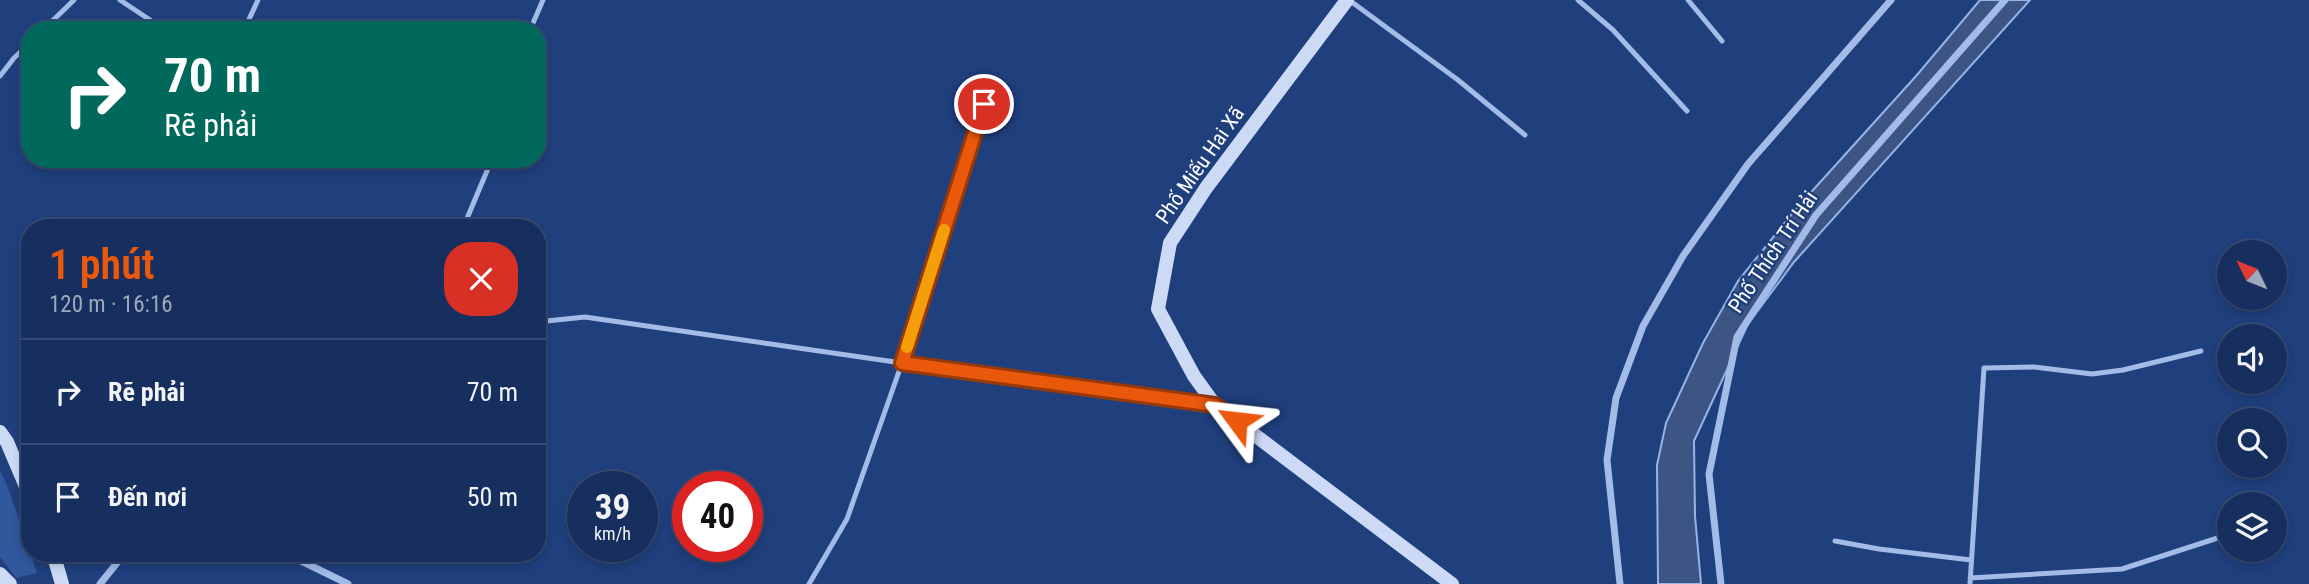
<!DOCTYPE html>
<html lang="vi">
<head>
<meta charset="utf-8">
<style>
  :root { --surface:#172f5e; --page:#203764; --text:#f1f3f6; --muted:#9ea9bc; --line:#364a73; --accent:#ea580c }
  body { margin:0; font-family:"Roboto Condensed",sans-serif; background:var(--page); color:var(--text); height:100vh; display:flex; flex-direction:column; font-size:26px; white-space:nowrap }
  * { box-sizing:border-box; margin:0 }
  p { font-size:23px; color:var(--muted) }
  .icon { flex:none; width:38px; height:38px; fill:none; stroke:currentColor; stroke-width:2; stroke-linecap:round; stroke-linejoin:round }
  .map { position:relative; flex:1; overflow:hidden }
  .side { position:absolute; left:21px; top:219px; width:525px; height:343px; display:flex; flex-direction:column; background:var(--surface); border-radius:28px; box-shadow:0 4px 10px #0003,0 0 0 2px var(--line) }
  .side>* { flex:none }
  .banner { position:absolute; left:21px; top:21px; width:525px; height:147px; border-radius:28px; box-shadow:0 4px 10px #0003,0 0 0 2px var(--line); background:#00695c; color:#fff; overflow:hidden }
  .needle { width:46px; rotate:313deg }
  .tools { position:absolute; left:2217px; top:240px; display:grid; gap:14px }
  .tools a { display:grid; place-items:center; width:70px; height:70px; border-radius:50%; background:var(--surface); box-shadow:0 4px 10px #0003,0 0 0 2px var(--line); font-size:35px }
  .speed { position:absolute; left:567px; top:471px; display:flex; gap:14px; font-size:35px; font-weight:700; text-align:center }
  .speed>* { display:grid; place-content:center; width:91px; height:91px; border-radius:50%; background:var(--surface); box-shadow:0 4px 10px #0003,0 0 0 2px var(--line); line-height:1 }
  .speed small { font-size:18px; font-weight:400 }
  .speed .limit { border:10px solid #d22; background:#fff; color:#111 }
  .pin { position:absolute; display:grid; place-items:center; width:60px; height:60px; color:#fff; margin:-30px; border:4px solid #fff; border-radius:50%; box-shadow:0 2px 7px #0007 }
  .me { position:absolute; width:77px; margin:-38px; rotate:300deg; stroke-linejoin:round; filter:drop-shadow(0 0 5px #0008) }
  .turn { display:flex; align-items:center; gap:24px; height:147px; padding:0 28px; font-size:32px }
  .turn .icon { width:91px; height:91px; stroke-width:2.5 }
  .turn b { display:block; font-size:49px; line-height:60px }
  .round { display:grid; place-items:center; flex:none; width:74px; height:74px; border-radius:28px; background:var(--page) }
  .summary { display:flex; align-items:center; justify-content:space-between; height:119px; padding:0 28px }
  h1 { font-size:42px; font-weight:600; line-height:52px; color:var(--accent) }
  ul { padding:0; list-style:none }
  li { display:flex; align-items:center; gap:21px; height:105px; padding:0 28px; border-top:2px solid var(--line) }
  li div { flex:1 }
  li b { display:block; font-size:26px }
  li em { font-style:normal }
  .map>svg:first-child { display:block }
  .green { fill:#31579c }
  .water { fill:#3d5583; stroke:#95b4e9; stroke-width:2 }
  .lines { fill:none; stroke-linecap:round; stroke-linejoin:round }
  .lane { stroke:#a2bbe7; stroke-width:5 }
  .street { stroke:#a2bbe7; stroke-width:7 }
  .secondary { stroke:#ccdaf6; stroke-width:14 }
  .route-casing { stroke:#983908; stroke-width:18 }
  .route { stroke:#ea580c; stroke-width:12 }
  .slow { stroke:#f59e0b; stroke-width:12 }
  .labels { text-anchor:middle; stroke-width:5; stroke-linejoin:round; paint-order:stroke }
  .street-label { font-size:21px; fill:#fff; stroke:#1f3f7d }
</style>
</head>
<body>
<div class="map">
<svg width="2309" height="584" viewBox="0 0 2309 584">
  <rect width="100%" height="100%" fill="#1f3f7d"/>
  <path class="green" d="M0 471 7 485 37 573 16 578 0 557Z"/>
  <path class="water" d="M1980 0H2030L1794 262 1748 324 1694 441 1695 516 1701 584H1658L1657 465 1666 423 1703 343 1738 281 1795 210 1917 75Z"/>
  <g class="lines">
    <path class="lane" d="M120 0 165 30
      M1349 0 1458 80 1525 135
      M1578 0 1613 30 1687 111
      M1688 0 1722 41
      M43 30 74 0
      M244 30 258 0
      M530 30 543 0
      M0 76 14 58 30 43
      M463 228 492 159
      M537 322 585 317 902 363 1212 404
      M1835 541 1879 549 1971 560
      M489 553 506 561
      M1970 578 2122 569 2230 534
      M809 584 847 519 902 363 984 105
      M1970 584 1984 368 2034 367 2092 374 2123 370 2201 351"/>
    <path class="street" d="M285 553 348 584
      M100 584 125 553
      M1620 584 1607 460 1616 398 1643 326 1683 256 1748 164 1891 0
      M1721 584 1709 474 1737 337 1816 215 2005 0"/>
    <path class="secondary" d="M1347 0 1206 188 1170 243 1158 309 1194 376 1215 405 1452 584
      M0 432 7 442 30 496
      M53 553 62 584
      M0 574 10 584"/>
  </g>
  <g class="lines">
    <defs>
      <path id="route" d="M984 104 902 363 1215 405 1237 421"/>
    </defs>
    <use href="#route" class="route-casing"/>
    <use href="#route" class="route"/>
    <path class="slow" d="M907 347 944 230"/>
  </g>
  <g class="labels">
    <g class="street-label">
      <text transform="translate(1200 165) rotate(-55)" y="7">Phố Miếu Hai Xã</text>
      <text transform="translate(1773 252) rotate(-56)" y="7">Phố Thích Trí Hải</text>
    </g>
  </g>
</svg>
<div class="tools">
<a><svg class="needle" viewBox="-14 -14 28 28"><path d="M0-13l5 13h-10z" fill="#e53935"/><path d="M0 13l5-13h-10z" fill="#9ea9bc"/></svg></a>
<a><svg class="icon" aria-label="sound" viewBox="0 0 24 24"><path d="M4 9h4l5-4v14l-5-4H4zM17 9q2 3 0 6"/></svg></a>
<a><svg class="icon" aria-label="search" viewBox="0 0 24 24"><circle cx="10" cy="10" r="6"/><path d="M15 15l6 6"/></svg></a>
<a><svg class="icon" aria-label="layers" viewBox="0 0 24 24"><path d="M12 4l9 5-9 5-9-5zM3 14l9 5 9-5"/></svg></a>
</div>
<div class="speed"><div>39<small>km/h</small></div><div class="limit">40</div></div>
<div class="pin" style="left:984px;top:104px;background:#d93025"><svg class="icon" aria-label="arrive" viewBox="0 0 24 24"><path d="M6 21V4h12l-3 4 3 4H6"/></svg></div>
<svg class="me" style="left:1237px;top:421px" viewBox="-20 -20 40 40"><path d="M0-17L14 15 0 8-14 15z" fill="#ea580c" stroke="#fff" stroke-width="4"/></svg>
<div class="banner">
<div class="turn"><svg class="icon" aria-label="right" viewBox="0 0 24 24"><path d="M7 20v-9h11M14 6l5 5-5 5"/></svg><div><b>70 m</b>Rẽ phải</div></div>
</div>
<section class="side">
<div class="summary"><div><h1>1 phút</h1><p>120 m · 16:16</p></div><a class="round" style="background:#d93025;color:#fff"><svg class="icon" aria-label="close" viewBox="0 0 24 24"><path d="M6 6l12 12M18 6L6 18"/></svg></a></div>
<ul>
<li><svg class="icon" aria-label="right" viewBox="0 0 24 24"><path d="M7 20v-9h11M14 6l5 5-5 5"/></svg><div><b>Rẽ phải</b></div><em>70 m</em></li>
<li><svg class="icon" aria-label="arrive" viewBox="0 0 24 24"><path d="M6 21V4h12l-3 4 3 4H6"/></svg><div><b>Đến nơi</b></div><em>50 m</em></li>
</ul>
</section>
</div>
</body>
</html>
